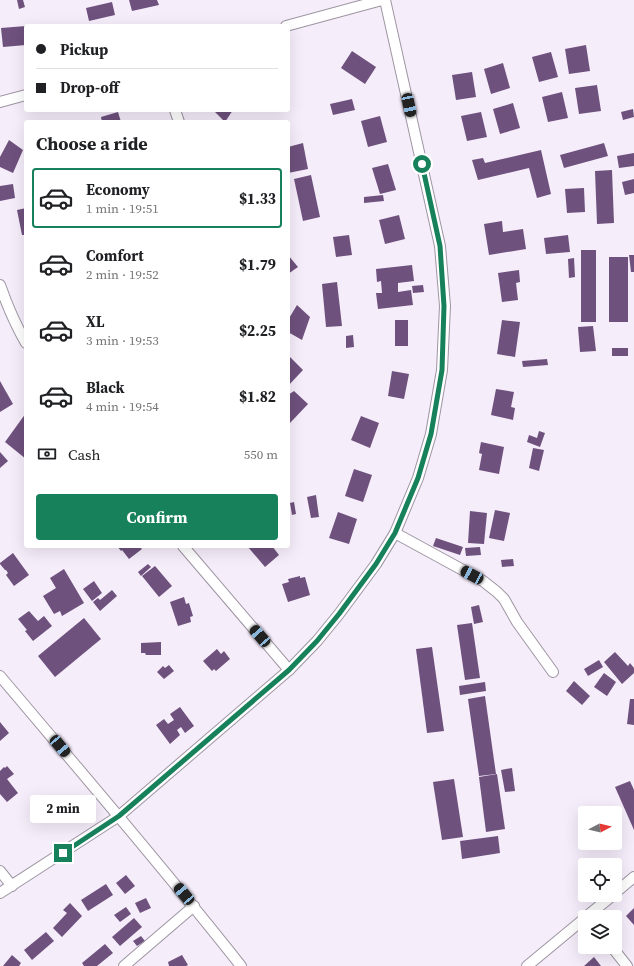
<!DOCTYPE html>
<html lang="en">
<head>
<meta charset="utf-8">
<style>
  :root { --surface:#fff; --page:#f2f2f2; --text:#202124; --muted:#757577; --line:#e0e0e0; --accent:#17815c }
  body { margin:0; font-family:"Source Serif 4",serif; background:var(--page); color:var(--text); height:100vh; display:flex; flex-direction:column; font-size:15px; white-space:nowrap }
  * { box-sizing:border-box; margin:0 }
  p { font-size:13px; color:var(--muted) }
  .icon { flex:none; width:22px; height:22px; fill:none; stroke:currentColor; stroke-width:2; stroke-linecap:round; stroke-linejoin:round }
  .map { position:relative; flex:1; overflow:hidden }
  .drawer { position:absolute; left:24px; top:120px; width:266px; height:428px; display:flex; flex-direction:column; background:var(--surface); border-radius:4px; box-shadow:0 4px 16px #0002 }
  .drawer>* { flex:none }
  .top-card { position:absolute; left:24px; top:24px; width:266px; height:88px; border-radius:4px; box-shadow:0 4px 16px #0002; display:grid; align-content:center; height:88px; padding:0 12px; background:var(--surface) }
  .needle { width:26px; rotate:83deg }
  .tools { position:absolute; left:578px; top:806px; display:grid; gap:8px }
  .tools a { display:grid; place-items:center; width:44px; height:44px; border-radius:4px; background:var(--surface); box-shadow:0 4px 16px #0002; font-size:20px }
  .end { position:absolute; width:18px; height:18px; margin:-9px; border:5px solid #17815c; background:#fff; box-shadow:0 0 0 2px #fff }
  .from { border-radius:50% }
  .bubble { position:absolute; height:28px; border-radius:4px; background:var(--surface); box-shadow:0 4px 16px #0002; font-size:13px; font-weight:700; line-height:28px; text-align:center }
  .car { position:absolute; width:12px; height:24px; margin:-12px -6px; border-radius:5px; box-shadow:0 0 3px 1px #0007; background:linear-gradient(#222 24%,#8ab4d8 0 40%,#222 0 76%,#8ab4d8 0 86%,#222 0) }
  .top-card b { display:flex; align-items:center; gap:14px; height:38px; font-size:15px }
  .top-card b+b { border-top:1px solid var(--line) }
  .top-card i { width:10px; height:10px; background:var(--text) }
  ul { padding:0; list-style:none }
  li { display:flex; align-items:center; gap:12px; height:60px; margin:0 8px 6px; padding:0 4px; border:2px solid transparent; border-radius:4px }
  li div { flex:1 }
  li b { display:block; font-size:15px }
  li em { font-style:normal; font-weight:700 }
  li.on { border-color:var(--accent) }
  li>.icon { width:36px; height:36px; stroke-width:1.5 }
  h2 { padding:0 12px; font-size:18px; line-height:48px }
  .pay { display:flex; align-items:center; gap:10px; height:44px; padding:0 12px; font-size:15px }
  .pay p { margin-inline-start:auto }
  .button { display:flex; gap:8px; margin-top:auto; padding:8px 12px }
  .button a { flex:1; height:46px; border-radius:4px; background:var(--accent); color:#fff; font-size:16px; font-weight:700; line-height:46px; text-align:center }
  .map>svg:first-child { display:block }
  .building { fill:#6e517d }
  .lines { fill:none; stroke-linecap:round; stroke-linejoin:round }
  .street-casing { stroke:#9e95a2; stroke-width:12 }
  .street { stroke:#fff; stroke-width:10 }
  .route { stroke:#17815c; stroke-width:5 }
</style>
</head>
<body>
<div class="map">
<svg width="634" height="966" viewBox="0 0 634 966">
  <rect width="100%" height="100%" fill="#f6edfb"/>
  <g class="building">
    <path d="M 17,0 L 23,0 L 25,7 L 19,9 Z"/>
    <path d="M 129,0 L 157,0 L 159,5 L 132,11 Z"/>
    <path d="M 112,2 L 115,15 L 89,21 L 86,8 Z"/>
    <path d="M 26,26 L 26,45 L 3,47 L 1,28 Z"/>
    <path d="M 586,45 L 590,71 L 569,74 L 565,49 Z"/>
    <path d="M 352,51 L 376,67 L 365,84 L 341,68 Z"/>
    <path d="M 551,52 L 558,77 L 539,82 L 532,57 Z"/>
    <path d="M 503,63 L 510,88 L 491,94 L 484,69 Z"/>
    <path d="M 472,72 L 476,97 L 456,100 L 452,75 Z"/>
    <path d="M 597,85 L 601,111 L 579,114 L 575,88 Z"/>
    <path d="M 562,92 L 568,118 L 548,122 L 542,97 Z"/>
    <path d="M 352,99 L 355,110 L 333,115 L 330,104 Z"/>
    <path d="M 513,103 L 520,128 L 500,134 L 493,109 Z"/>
    <path d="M 633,109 L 634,117 L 623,120 L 621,112 Z"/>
    <path d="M 213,110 L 233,110 L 225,122 Z"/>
    <path d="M 118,112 L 121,122 L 102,122 L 101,117 Z"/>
    <path d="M 481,112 L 487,137 L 467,141 L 461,116 Z"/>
    <path d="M 380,116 L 387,142 L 368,147 L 361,121 Z"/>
    <path d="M 9,140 L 23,150 L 13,173 L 0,167 L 0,157 Z"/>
    <path d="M 303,143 L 308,169 L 288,173 L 288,147 Z"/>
    <path d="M 604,143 L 608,156 L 564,168 L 560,155 Z"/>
    <path d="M 541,150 L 551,194 L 537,198 L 529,168 L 478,180 L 472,160 L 483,158 L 485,163 Z"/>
    <path d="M 634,153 L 634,166 L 619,168 L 617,156 Z"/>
    <path d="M 388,164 L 396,190 L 380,194 L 372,168 Z"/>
    <path d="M 612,170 L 614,223 L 597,224 L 595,171 Z"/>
    <path d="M 311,175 L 320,217 L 303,221 L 294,179 Z"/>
    <path d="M 634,179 L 634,193 L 625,195 L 622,182 Z"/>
    <path d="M 13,184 L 15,198 L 0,201 L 0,186 Z"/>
    <path d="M 584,188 L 585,212 L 567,213 L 565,189 Z"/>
    <path d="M 383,195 L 384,201 L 364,203 L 364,197 Z"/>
    <path d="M 26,208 L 26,235 L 22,235 L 17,210 Z"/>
    <path d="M 399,215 L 405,239 L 385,244 L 379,220 Z"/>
    <path d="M 502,221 L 503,232 L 523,229 L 526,249 L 489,255 L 484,224 Z"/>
    <path d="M 349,235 L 352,255 L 336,257 L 333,237 Z"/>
    <path d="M 568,235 L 570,252 L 546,254 L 544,238 Z"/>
    <rect x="581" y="250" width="15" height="72"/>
    <path d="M 288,255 L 298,267 L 288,274 Z"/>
    <path d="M 629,255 L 634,255 L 634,272 L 631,272 Z"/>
    <rect x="609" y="257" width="19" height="65"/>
    <path d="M 574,258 L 575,277 L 569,278 L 568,259 Z"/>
    <path d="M 412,265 L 414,281 L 398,283 L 398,292 L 411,290 L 413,305 L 378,309 L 376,293 L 382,293 L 381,281 L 377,282 L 376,269 Z"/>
    <path d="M 519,270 L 520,282 L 516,283 L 518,300 L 502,302 L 498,273 Z"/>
    <path d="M 337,282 L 342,326 L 326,327 L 322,284 Z"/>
    <path d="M 423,285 L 424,292 L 413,293 L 412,286 Z"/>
    <path d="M 297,305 L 310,317 L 302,340 L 288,332 L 288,320 Z"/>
    <rect x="395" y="320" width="13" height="26"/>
    <path d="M 502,320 L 520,322 L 515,357 L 497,354 Z"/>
    <path d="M 593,326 L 596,351 L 580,352 L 578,327 Z"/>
    <path d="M 353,335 L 354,347 L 346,348 L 346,336 Z"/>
    <rect x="612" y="348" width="16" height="8"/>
    <path d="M 288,355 L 303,370 L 288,386 Z"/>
    <path d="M 547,359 L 548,365 L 523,367 L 522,361 Z"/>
    <path d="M 392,371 L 409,374 L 404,399 L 388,396 Z"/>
    <path d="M 0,381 L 13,404 L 0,412 Z"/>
    <path d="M 496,389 L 514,392 L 511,407 L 515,408 L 513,420 L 491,415 Z"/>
    <path d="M 294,391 L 308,404 L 290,423 L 288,421 L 288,395 Z"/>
    <path d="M 26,413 L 26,459 L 5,442 Z"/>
    <path d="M 361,416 L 379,423 L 370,448 L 351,440 Z"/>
    <path d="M 539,431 L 545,433 L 540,447 L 527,442 L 529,435 L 537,438 Z"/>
    <path d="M 481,442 L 504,447 L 499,474 L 479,470 L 482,454 L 479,453 Z"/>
    <path d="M 533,448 L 544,450 L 539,471 L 529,468 Z"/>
    <path d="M 0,452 L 8,461 L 0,468 Z"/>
    <path d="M 354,469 L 372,475 L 363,502 L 345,496 Z"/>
    <path d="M 316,495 L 319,517 L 311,518 L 307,497 Z"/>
    <path d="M 294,502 L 296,514 L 292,515 L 290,503 Z"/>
    <path d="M 495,510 L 510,513 L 504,541 L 489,538 Z"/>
    <path d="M 470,511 L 487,513 L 484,544 L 468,543 Z"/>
    <path d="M 338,512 L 357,519 L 349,544 L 329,538 Z"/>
    <path d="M 436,538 L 463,547 L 460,555 L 433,546 Z"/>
    <path d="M 117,546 L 139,546 L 142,549 L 129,559 L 122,550 L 121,551 Z"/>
    <path d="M 249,546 L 272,546 L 279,555 L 265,567 L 248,547 Z"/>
    <path d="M 480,547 L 481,555 L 466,556 L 465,548 Z"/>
    <path d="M 13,553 L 29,575 L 14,586 L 6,575 L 8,573 L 6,570 L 5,570 L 0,564 L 0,563 Z"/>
    <path d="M 513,559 L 514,566 L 502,567 L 501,560 Z"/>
    <path d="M 148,564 L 151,567 L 141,576 L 138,572 Z"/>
    <path d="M 155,566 L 172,586 L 159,597 L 142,576 Z"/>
    <path d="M 64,569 L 84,603 L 62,616 L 60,611 L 54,614 L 43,596 L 56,588 L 50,578 Z"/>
    <path d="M 300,576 L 300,578 L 305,577 L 310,595 L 288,602 L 282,584 L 289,582 L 288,579 Z"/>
    <path d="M 94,581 L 102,593 L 92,601 L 83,589 Z"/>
    <path d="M 112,590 L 117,596 L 100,611 L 93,602 L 98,598 L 100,600 Z"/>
    <path d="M 184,597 L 186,604 L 189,603 L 193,616 L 190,617 L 191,622 L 178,626 L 170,602 Z"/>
    <path d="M 479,605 L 483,622 L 474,624 L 471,607 Z"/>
    <path d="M 29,611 L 38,621 L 44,616 L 52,626 L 33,641 L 25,631 L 27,630 L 18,619 Z"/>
    <path d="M 84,618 L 101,639 L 55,677 L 38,656 Z"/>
    <path d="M 472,623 L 480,678 L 465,680 L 457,625 Z"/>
    <path d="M 161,642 L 161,655 L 146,655 L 145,653 L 141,653 L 141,643 Z"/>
    <path d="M 432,647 L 444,731 L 427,733 L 416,649 Z"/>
    <path d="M 217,649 L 221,654 L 224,651 L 230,659 L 216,671 L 214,669 L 212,671 L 203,661 Z"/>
    <path d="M 615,652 L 628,666 L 630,663 L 634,668 L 634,673 L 622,684 L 604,662 Z"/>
    <path d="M 599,660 L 603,667 L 588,676 L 584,669 Z"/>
    <path d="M 169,665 L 174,671 L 164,679 L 157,672 L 163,666 L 165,668 Z"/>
    <path d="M 604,673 L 616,682 L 607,696 L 594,687 Z"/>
    <path d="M 574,681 L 590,696 L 582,705 L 566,691 Z"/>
    <path d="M 485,682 L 486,691 L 460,695 L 459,686 Z"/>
    <path d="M 485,696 L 496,774 L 479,776 L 468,699 Z"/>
    <path d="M 630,699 L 634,699 L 634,725 L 627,724 Z"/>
    <path d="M 180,707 L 194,726 L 185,733 L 181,727 L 177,730 L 180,735 L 170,744 L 156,725 L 164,719 L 168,724 L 174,720 L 170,714 Z"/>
    <path d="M 0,722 L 9,733 L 0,741 Z"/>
    <path d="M 7,766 L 14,774 L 7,779 L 18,793 L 7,802 L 0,794 L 0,771 L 4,767 L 5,768 Z"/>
    <path d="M 512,768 L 515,791 L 505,792 L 501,770 Z"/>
    <path d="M 497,774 L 505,829 L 486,832 L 479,777 Z"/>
    <path d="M 454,779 L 463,837 L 442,840 L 433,782 Z"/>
    <path d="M 630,781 L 634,790 L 634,830 L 615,787 Z"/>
    <path d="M 498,836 L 500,853 L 462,859 L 460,841 Z"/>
    <path d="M 126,875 L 135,886 L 125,894 L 116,883 Z"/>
    <path d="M 106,884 L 113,895 L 88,911 L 81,900 Z"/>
    <path d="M 146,898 L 151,908 L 140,913 L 135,903 Z"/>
    <path d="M 70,903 L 82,916 L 62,937 L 53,928 L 67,913 L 63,910 Z"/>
    <path d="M 126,907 L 131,914 L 120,922 L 114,915 Z"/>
    <path d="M 634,908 L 634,925 L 626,916 Z"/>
    <path d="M 134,918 L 142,927 L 120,946 L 112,937 Z"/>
    <path d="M 46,932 L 54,941 L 32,960 L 24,950 Z"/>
    <path d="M 141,936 L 145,941 L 137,946 L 133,941 Z"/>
    <path d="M 105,944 L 113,953 L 97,966 L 84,966 L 82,963 Z"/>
    <path d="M 12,955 L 21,963 L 19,966 L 3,966 Z"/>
    <path d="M 182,955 L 188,965 L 186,966 L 169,966 L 168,962 Z"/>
    <path d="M 594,957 L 601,966 L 584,966 Z"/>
  </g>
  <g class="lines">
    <g class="street-casing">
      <g id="street">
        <path d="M 286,26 L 382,0"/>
        <path d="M 0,102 L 26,95"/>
        <path d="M 175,110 L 179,122"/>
        <path d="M 0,285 C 7,305 15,324 26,343"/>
        <path d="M 395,533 L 483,581 L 497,592 L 504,599 L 517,622 L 553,672"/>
        <path d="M 183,546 L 289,670"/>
        <path d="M 0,676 C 81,772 163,867 241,966"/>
        <path d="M 0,871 L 12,886"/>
        <path d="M 0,893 L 119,816 L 289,670 L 317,641 L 339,614 L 376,564 L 395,533 L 418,478 L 431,434 L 442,370 L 445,306 L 440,246 L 385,0"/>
        <path d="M 615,893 L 634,877"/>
        <path d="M 586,917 L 613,895"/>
        <path d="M 612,947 L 627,966"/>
        <path d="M 124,966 L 194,906"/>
        <path d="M 527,966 L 585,918"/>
      </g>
    </g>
    <use href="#street" class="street"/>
  </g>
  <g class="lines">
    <path class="route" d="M 63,853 L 119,816 L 289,670 L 317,641 L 339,614 L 376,564 L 395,533 L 418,478 L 431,434 L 442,370 L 444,306 L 440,246 L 422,164"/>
  </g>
</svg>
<div class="tools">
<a><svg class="needle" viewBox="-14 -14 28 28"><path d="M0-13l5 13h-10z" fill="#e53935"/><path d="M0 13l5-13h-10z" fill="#757577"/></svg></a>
<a><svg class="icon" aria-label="locate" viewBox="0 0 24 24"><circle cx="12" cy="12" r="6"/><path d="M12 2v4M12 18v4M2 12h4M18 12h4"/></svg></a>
<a><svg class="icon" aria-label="layers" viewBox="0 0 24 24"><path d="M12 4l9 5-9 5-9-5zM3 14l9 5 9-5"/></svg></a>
</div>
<i class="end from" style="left:422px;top:164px"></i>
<i class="end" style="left:63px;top:853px"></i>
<div class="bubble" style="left:30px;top:795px;width:66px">2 min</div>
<i class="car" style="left:409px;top:105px;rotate:168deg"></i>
<i class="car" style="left:472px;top:575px;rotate:298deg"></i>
<i class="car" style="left:260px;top:636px;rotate:319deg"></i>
<i class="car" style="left:60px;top:746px;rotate:140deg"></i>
<i class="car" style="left:184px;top:894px;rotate:320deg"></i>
<div class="top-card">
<b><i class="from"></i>Pickup</b>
<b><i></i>Drop-off</b>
</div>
<section class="drawer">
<h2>Choose a ride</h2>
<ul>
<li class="on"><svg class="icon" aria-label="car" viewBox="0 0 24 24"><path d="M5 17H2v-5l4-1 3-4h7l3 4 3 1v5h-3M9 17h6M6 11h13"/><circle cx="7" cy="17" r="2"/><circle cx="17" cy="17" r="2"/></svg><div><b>Economy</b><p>1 min · 19:51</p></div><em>$1.33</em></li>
<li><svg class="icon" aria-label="car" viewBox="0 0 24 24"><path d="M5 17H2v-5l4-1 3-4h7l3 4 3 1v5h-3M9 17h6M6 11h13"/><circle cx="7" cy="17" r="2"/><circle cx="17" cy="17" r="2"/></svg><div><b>Comfort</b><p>2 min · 19:52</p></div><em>$1.79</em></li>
<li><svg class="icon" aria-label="car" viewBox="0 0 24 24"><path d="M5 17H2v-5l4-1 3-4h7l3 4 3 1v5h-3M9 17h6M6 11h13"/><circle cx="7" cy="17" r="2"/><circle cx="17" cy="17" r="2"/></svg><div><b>XL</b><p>3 min · 19:53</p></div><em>$2.25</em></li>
<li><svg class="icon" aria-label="car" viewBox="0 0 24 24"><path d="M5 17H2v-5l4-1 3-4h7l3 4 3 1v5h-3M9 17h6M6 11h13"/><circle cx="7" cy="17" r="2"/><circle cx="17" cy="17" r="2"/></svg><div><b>Black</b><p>4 min · 19:54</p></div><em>$1.82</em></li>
</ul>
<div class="pay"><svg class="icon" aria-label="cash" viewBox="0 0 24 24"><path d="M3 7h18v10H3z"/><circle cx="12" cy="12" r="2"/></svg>Cash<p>550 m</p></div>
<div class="button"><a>Confirm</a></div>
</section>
</div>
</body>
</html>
